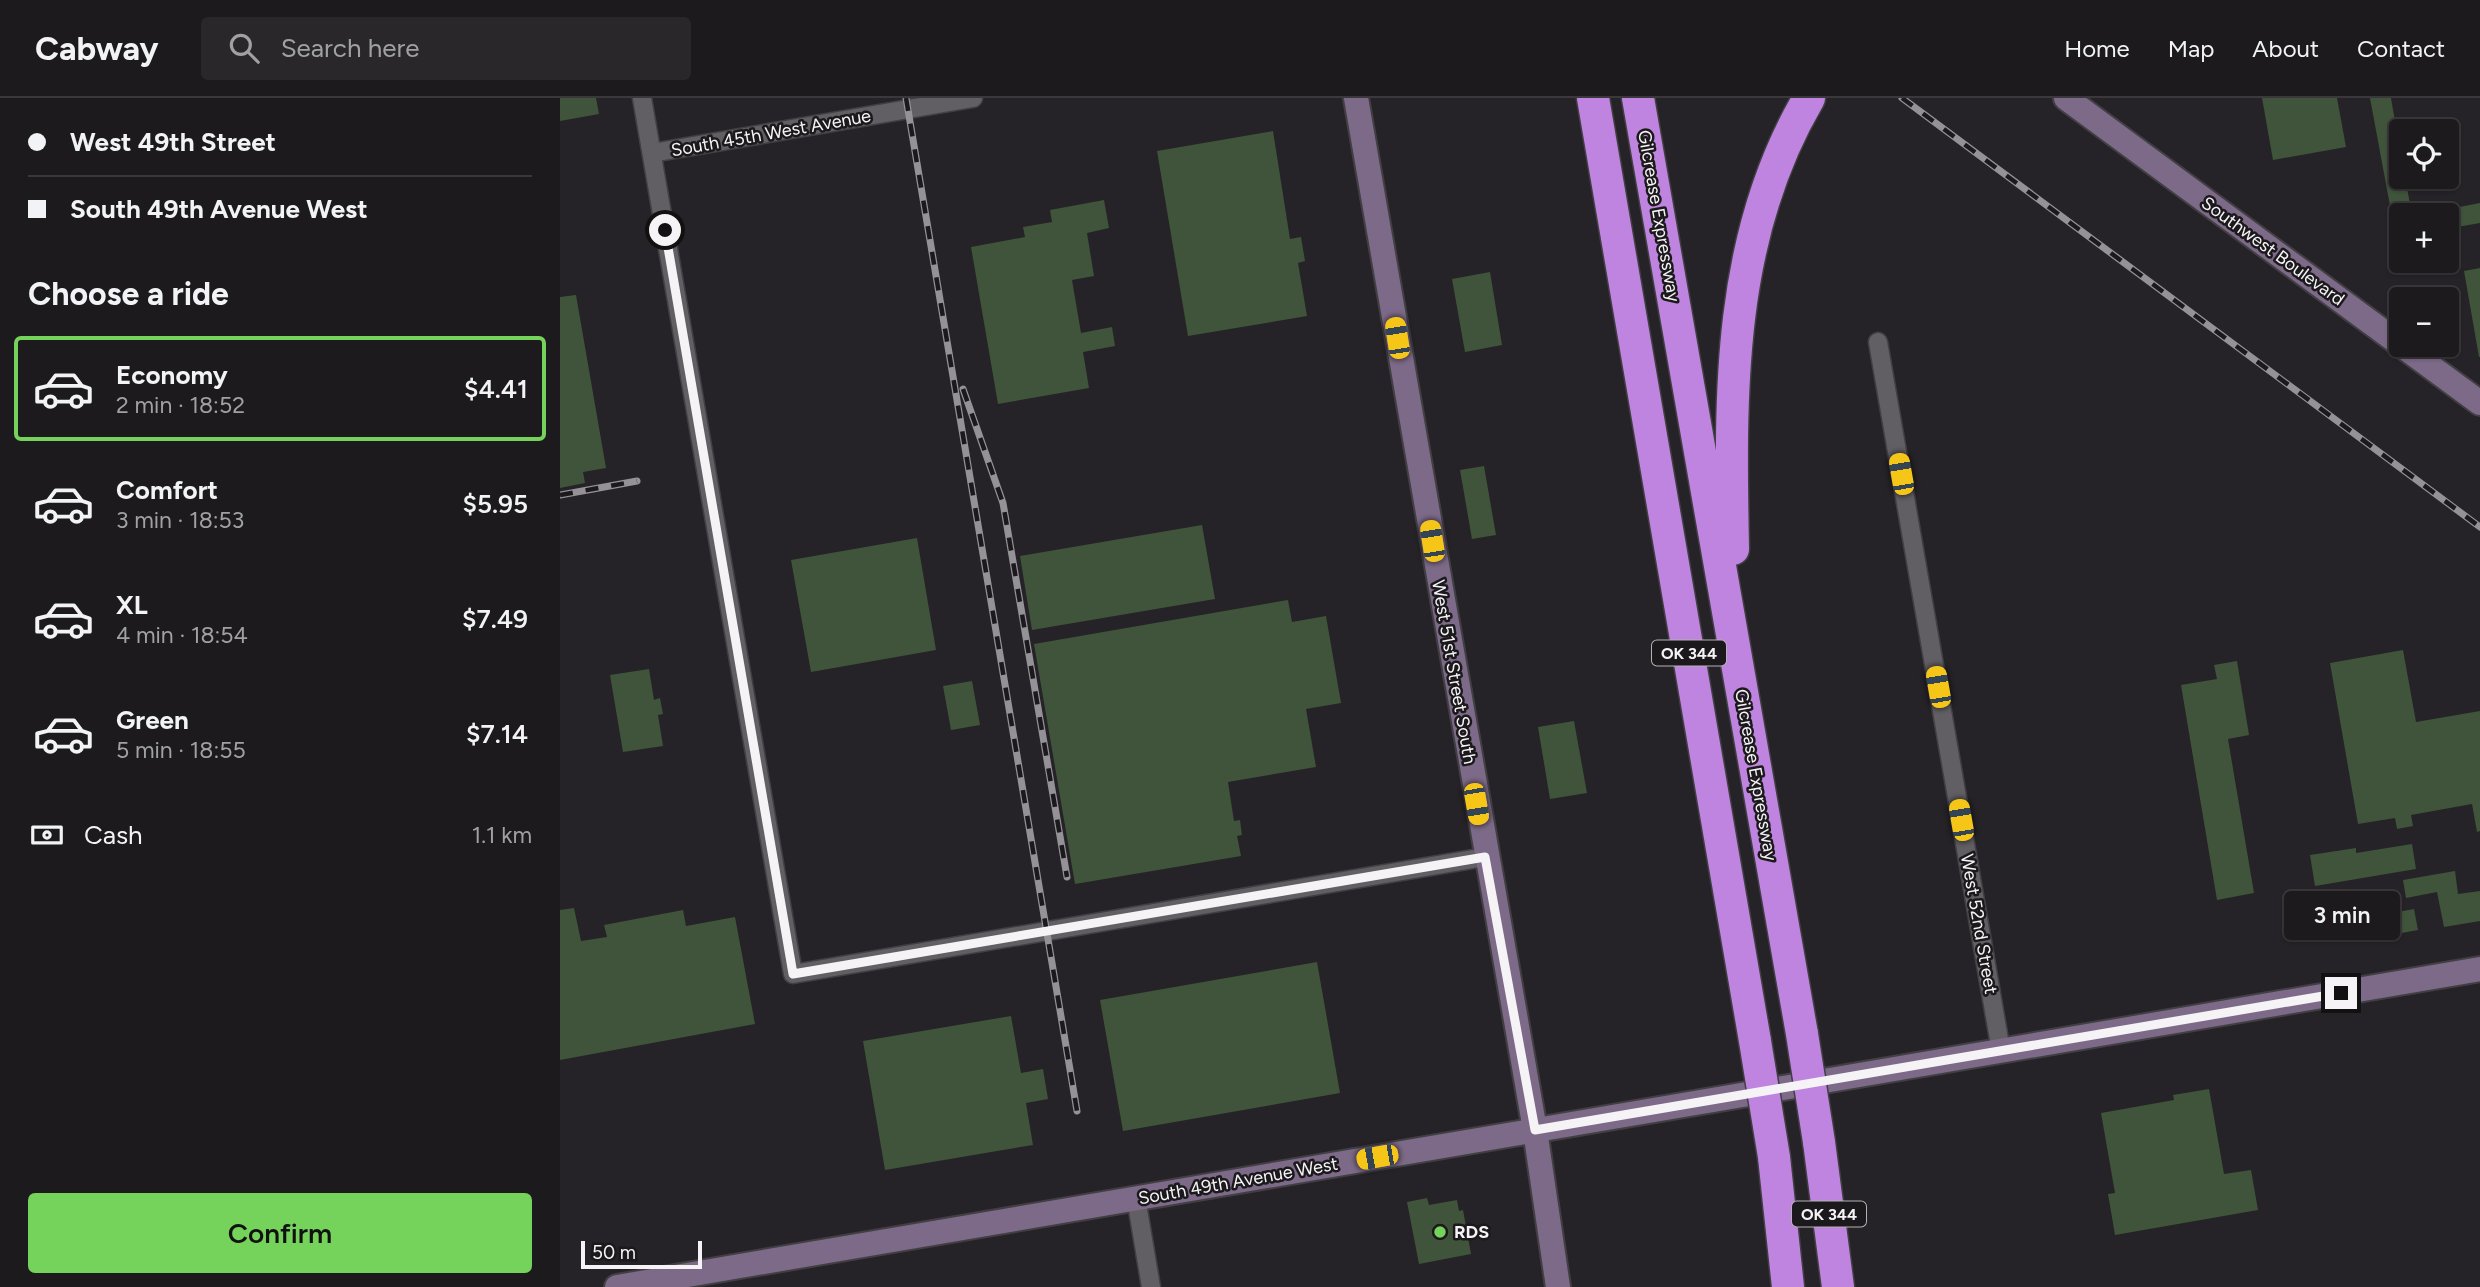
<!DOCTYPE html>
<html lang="en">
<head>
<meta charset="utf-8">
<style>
  :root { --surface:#1c1a1d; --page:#29272a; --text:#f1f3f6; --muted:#a0a1a4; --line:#3a383b; --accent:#75d25b }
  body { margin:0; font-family:Figtree,sans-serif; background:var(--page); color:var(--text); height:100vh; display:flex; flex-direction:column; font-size:26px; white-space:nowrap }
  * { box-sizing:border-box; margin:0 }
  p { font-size:23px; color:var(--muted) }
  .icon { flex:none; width:38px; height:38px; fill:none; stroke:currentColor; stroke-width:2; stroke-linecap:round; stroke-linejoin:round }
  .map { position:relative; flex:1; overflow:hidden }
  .side { display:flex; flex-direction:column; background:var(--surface); width:560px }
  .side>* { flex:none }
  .guide { display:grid; align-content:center; height:154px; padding:0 28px; background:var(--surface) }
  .buttons { position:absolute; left:1829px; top:21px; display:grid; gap:14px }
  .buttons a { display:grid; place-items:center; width:70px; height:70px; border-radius:7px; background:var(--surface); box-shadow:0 2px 5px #0004,0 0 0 2px var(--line); font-size:35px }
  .scale { position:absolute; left:21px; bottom:18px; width:121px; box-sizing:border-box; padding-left:7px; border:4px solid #f5f3f6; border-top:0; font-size:19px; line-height:24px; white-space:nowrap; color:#f5f3f6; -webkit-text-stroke:5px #1c191d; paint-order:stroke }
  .end { position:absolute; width:32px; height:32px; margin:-16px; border:9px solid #f5f3f6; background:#111; box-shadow:0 0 0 4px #111 }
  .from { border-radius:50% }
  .bubble { position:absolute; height:49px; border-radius:7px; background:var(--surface); box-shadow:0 2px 5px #0004,0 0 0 2px var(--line); font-size:23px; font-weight:600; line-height:49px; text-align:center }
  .car { position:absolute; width:21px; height:42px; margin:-21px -10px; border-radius:9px; box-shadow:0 0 5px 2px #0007; background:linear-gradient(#f5c518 24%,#345 0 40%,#f5c518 0 76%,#345 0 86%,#f5c518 0) }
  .guide b { display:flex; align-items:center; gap:24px; height:66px; font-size:26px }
  .guide b+b { border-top:2px solid var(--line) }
  .guide i { width:18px; height:18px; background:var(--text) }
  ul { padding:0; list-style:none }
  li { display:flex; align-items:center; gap:21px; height:105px; margin:0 14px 10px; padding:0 14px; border:4px solid transparent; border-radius:7px }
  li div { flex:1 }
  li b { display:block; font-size:26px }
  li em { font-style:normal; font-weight:600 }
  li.selected { border-color:var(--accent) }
  li>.icon { width:63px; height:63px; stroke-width:1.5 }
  h2 { padding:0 28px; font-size:32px; line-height:84px }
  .pay { display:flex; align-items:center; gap:18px; height:77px; padding:0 28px; font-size:26px }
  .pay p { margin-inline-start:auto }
  .button { display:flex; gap:14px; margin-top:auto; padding:14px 28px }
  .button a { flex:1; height:80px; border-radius:7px; background:var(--accent); color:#111; font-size:28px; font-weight:600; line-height:80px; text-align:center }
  header { display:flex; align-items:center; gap:42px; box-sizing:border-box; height:98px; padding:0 35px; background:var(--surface); border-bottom:2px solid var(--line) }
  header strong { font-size:33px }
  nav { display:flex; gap:38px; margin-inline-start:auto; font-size:24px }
  .search { width:490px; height:63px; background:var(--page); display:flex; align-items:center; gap:18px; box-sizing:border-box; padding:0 24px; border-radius:7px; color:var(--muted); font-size:26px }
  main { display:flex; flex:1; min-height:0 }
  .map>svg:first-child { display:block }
  .building { fill:#3f543a }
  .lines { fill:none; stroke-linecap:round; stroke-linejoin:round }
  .street-casing { stroke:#413f43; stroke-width:21 }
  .secondary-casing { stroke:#413f43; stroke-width:28 }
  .highway-casing { stroke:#413f43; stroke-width:35 }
  .street { stroke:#615f63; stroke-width:18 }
  .secondary { stroke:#7d6a88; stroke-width:24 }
  .highway { stroke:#bf84df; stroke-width:32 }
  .rail-casing { stroke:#949296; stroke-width:7 }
  .rail { stroke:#1c191d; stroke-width:4.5; stroke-dasharray:13; stroke-linecap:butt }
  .highway-bridge-casing { stroke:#413f43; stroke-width:35; stroke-linecap:butt }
  .highway-bridge { stroke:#bf84df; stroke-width:32 }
  .route { stroke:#f5f3f6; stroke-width:9 }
  .poi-dot { fill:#75d25b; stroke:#1c191d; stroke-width:2.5 }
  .labels { text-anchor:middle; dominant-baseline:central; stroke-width:5; stroke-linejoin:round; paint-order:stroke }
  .shield { fill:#1c191d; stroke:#b4b2b5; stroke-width:2 }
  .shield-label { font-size:16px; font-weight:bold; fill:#f5f3f6 }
  .street-label { font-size:18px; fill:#f5f3f6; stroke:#1c191d }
  .poi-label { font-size:18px; font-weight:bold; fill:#f5f3f6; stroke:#1c191d; text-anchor:start }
</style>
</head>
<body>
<header>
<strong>Cabway</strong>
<div class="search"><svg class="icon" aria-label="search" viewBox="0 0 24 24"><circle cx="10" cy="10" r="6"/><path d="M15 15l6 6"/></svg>Search here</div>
<nav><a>Home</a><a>Map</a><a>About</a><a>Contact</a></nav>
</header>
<main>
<section class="side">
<div class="guide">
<b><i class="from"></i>West 49th Street</b>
<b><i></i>South 49th Avenue West</b>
</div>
<h2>Choose a ride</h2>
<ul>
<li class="selected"><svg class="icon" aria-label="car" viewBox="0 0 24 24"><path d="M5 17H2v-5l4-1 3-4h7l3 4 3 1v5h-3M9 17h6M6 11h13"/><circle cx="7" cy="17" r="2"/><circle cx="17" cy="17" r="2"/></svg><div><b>Economy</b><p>2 min · 18:52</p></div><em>$4.41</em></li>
<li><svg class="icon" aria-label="car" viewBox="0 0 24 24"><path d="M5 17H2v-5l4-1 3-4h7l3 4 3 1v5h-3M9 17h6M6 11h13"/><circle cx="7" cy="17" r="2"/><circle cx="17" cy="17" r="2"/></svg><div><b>Comfort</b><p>3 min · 18:53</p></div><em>$5.95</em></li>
<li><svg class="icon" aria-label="car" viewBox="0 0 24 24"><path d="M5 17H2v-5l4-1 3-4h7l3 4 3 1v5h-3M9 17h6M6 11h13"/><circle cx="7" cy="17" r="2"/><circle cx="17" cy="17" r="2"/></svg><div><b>XL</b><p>4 min · 18:54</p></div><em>$7.49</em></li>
<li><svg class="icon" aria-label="car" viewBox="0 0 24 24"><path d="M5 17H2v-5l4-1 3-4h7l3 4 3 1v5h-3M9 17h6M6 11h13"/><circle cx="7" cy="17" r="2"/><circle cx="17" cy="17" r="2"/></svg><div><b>Green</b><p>5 min · 18:55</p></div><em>$7.14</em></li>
</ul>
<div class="pay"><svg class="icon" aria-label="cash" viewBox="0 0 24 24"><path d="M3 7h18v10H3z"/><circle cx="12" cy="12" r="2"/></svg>Cash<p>1.1 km</p></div>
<div class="button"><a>Confirm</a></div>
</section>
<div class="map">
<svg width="1920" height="1189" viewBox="0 0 1920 1189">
  <rect width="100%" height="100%" fill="#252327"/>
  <g class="building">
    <path d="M 0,0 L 36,0 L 39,16 L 0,23 Z"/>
    <path d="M 1702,0 L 1777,0 L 1786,49 L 1713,62 Z"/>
    <path d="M 1810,0 L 1831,0 L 1841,58 L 1841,79 L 1845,79 L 1852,117 L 1841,117 L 1841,139 L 1836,140 Z"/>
    <path d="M 713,33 L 730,141 L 741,139 L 745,163 L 738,165 L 747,218 L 628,238 L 597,53 Z"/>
    <path d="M 544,102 L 549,130 L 527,135 L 534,178 L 512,182 L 521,235 L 552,229 L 555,248 L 523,254 L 529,290 L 438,306 L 411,149 L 465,139 L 463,129 L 492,124 L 490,112 Z"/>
    <path d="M 1920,105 L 1920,125 L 1886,131 L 1886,117 L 1858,117 Z"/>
    <path d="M 1920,170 L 1920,259 L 1919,259 L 1904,173 Z"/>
    <path d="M 930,174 L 942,247 L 905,254 L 892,181 Z"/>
    <path d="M 16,197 L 46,370 L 23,374 L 25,385 L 0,390 L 0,199 Z"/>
    <path d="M 924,368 L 936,437 L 912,441 L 900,372 Z"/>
    <path d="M 642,427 L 655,501 L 472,532 L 460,458 Z"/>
    <path d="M 357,440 L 376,552 L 251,574 L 231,462 Z"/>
    <path d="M 728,502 L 732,524 L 766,518 L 781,605 L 746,611 L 756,669 L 668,684 L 674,723 L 680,722 L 682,737 L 677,738 L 681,758 L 515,786 L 474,546 Z"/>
    <path d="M 1843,552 L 1856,624 L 1920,613 L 1920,733 L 1917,734 L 1912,706 L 1851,717 L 1853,728 L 1837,731 L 1835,720 L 1798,726 L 1770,565 Z"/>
    <path d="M 1677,563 L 1689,637 L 1668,641 L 1694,795 L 1657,802 L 1621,587 L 1657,581 L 1654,567 Z"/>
    <path d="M 89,571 L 94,602 L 100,600 L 103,616 L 98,617 L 103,648 L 63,654 L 50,577 Z"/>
    <path d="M 412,583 L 420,627 L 391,632 L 383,588 Z"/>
    <path d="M 1014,623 L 1027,695 L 990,701 L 978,629 Z"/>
    <path d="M 1852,746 L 1856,771 L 1755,788 L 1750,757 L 1796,750 L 1796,755 Z"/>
    <path d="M 1895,773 L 1898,796 L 1920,793 L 1920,823 L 1884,829 L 1877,794 L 1846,800 L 1843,782 Z"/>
    <path d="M 14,810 L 21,843 L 47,839 L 44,827 L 123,812 L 126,828 L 175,819 L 195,926 L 0,962 L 0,812 Z"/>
    <path d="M 1854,811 L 1858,832 L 1831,837 L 1827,816 Z"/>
    <path d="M 757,864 L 780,995 L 563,1033 L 540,902 Z"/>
    <path d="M 451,918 L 461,975 L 483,971 L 488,1001 L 466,1005 L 473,1047 L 325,1072 L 303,943 Z"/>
    <path d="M 1649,991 L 1664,1076 L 1691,1072 L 1698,1112 L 1555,1137 L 1548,1096 L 1555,1095 L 1541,1015 L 1614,1002 L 1613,997 Z"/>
    <path d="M 867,1100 L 869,1107 L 897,1102 L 899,1113 L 903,1112 L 911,1156 L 859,1166 L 847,1104 Z"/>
  </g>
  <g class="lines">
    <g class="street-casing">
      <g id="street">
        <path d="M 82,0 L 233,876 L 925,759"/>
        <path d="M 92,55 L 413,0"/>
        <path d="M 1318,244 L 1441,953"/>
        <path d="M 576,1100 L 591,1189"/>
      </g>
    </g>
    <g class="secondary-casing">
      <g id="secondary">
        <path d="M 796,0 L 975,1032 L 998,1189"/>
        <path d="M 1506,0 L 1920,305"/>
        <path d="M 57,1189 L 1920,871"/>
      </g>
    </g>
    <g class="highway-casing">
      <g id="highway">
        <path d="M 1033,0 L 1195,943"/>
        <path d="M 1078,0 L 1242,936"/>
        <path d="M 1173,451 C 1170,296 1167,139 1249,0"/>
        <path d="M 1259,1044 L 1278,1189"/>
        <path d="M 1214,1059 L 1228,1189"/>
      </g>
    </g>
    <use href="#street" class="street"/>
    <use href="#secondary" class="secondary"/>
    <use href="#highway" class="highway"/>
    <g class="rail-casing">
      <g id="rail">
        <path d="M 346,0 L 517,1013"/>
        <path d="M 1342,0 L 1920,429"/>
        <path d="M 403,291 L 443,405 L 507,779"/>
        <path d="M 0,397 L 77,383"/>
      </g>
    </g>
    <use href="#rail" class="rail"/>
    <g class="highway-bridge-casing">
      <g id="highway-bridge">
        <path d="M 1242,936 L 1259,1044"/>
        <path d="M 1195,943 L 1214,1059"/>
      </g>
    </g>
    <use href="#highway-bridge" class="highway-bridge"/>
  </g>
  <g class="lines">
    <path class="route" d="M 105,132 L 233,876 L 925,759 L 975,1032 L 1781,895"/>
  </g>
  <circle class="poi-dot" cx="880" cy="1134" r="7"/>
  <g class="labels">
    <g class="shield">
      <rect x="1092" y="542.5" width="74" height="25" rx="5"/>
      <rect x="1232" y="1103.5" width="74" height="25" rx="5"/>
    </g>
    <g class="shield-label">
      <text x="1129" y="555">OK 344</text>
      <text x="1269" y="1116">OK 344</text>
    </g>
    <g class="street-label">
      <text transform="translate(211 35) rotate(-10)">South 45th West Avenue</text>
      <text transform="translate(1099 118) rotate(80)">Gilcrease Expressway</text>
      <text transform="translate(1713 153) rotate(36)">Southwest Boulevard</text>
      <text transform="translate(894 574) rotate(80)">West 51st Street South</text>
      <text transform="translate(1196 677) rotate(80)">Gilcrease Expressway</text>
      <text transform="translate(1419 826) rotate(80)">West 52nd Street</text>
      <text transform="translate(678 1083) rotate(-10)">South 49th Avenue West</text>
    </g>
    <g class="poi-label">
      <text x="894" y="1134">RDS</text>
    </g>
  </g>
</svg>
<div class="buttons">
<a><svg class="icon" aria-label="locate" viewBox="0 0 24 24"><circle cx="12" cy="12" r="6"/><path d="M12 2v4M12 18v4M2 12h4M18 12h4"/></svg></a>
<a>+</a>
<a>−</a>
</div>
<div class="scale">50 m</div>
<i class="end from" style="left:105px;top:132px"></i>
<i class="end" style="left:1781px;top:895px"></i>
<div class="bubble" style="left:1724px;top:793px;width:116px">3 min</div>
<i class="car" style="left:837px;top:240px;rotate:351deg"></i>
<i class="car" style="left:1341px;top:376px;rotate:350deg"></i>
<i class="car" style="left:872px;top:443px;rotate:351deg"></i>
<i class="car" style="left:1378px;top:589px;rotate:350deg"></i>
<i class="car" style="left:916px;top:706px;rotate:170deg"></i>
<i class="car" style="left:1401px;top:722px;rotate:350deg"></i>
<i class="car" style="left:817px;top:1059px;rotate:260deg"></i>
</div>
</main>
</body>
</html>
